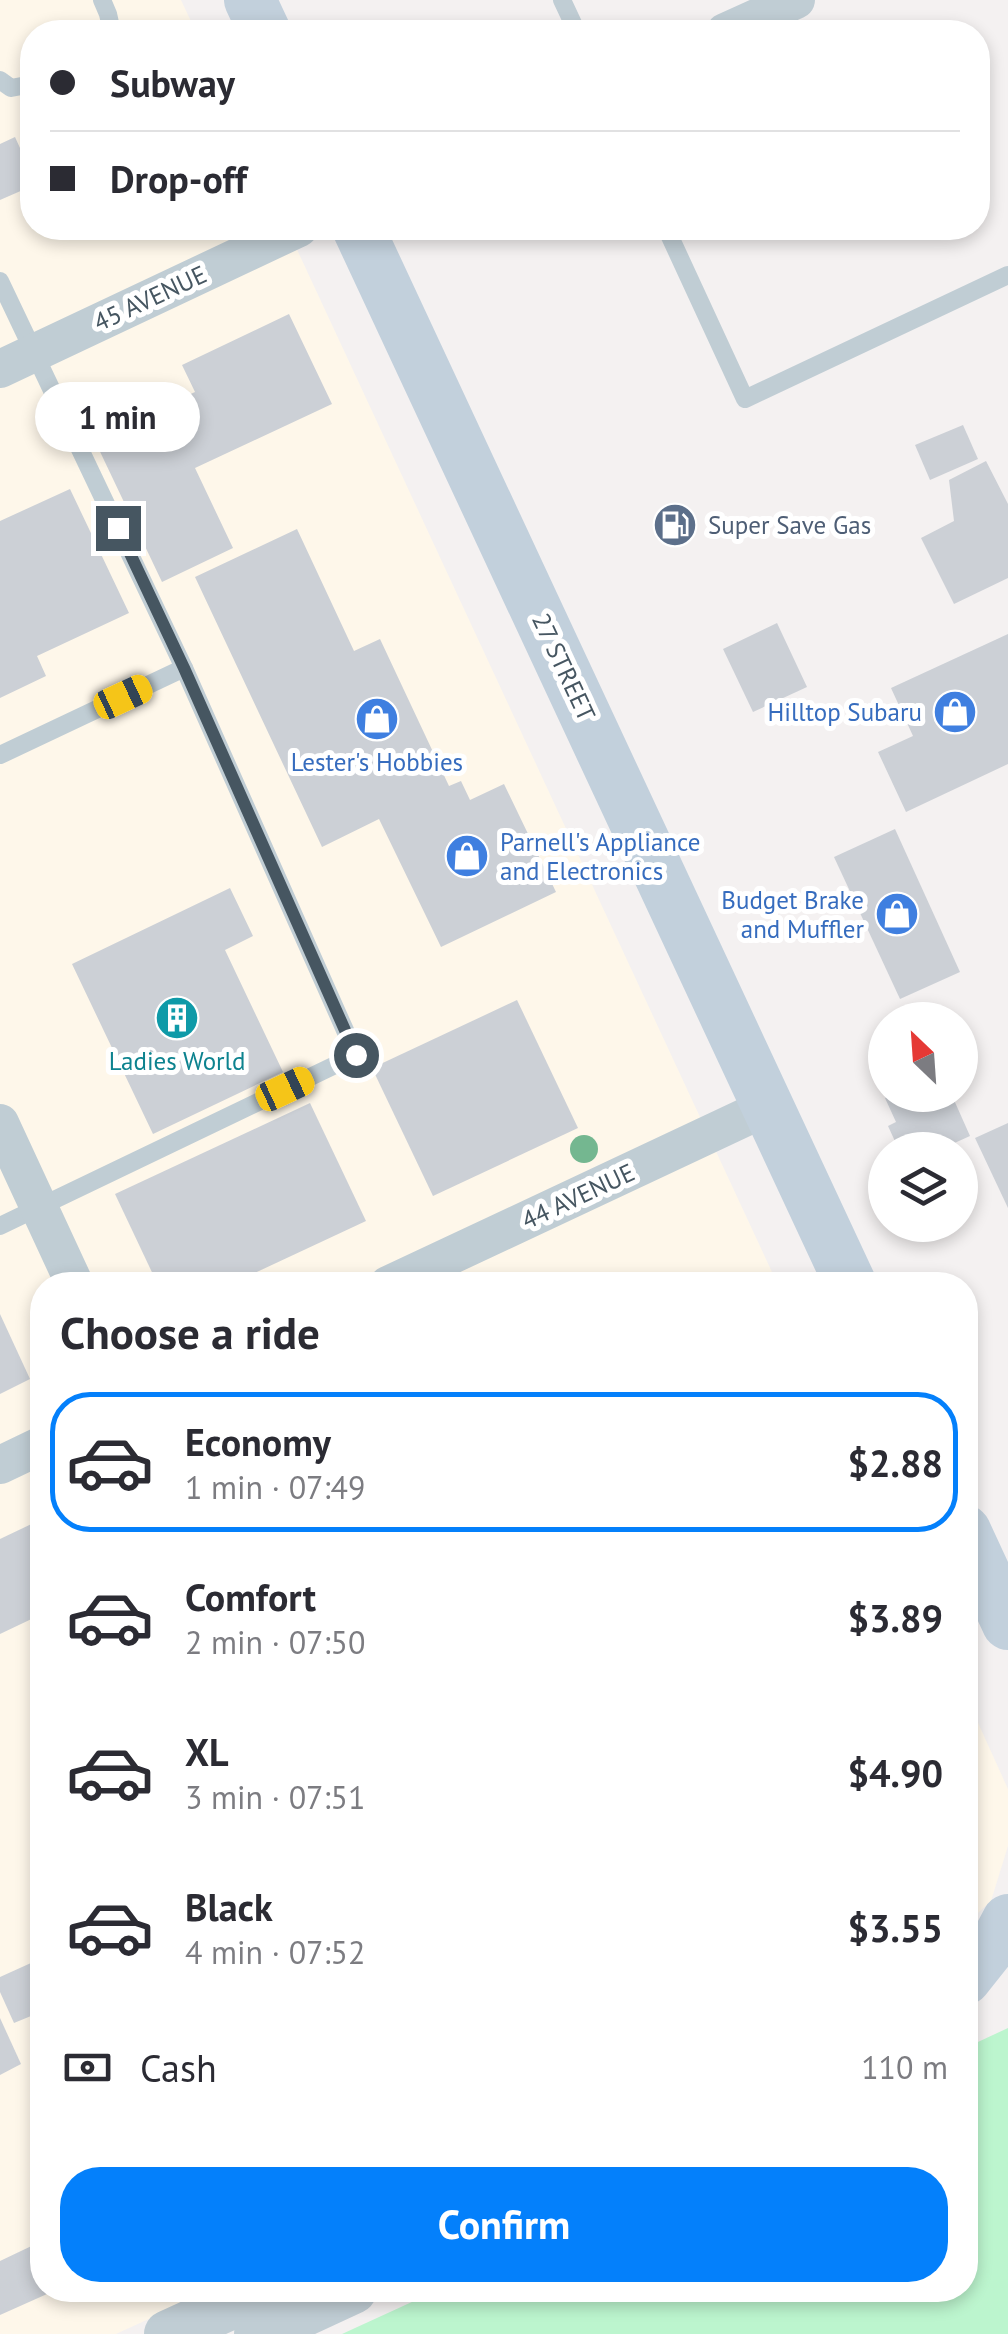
<!DOCTYPE html>
<html lang="en">
<head>
<meta charset="utf-8">
<style>
  :root { --surface:#fff; --page:#f2f2f3; --text:#2b2b33; --muted:#7c7c81; --line:#e1e1e2; --accent:#0480fb }
  body { margin:0; font-family:"PT Sans",sans-serif; background:var(--page); color:var(--text); height:100vh; display:flex; flex-direction:column; font-size:38px; white-space:nowrap }
  * { box-sizing:border-box; margin:0 }
  p { font-size:32px; color:var(--muted) }
  .icon { flex:none; width:55px; height:55px; fill:none; stroke:currentColor; stroke-width:2; stroke-linecap:round; stroke-linejoin:round }
  .map { position:relative; flex:1; overflow:hidden }
  .details { position:absolute; left:30px; top:1272px; width:948px; height:1030px; display:flex; flex-direction:column; background:var(--surface); border-radius:40px; box-shadow:0 5px 15px #0003 }
  .details>* { flex:none }
  .top-card { position:absolute; left:20px; top:20px; width:970px; height:220px; border-radius:40px; box-shadow:0 5px 15px #0003; display:grid; align-content:center; height:220px; padding:0 30px; background:var(--surface) }
  .needle { width:65px; rotate:335deg }
  .buttons { position:absolute; left:868px; top:1002px; display:grid; gap:20px }
  .buttons a { display:grid; place-items:center; width:110px; height:110px; border-radius:50%; background:var(--surface); box-shadow:0 5px 15px #0003; font-size:50px }
  .end { position:absolute; width:45px; height:45px; margin:-22px; border:12px solid #465661; background:#fff; box-shadow:0 0 0 5px #fff }
  .from { border-radius:50% }
  .bubble { position:absolute; height:70px; border-radius:35px; background:var(--surface); box-shadow:0 5px 15px #0003; font-size:32px; font-weight:600; line-height:70px; text-align:center }
  .car { position:absolute; width:30px; height:60px; margin:-30px -15px; border-radius:12px; box-shadow:0 0 8px 2px #0007; background:linear-gradient(#f5c518 24%,#345 0 40%,#f5c518 0 76%,#345 0 86%,#f5c518 0) }
  .top-card b { display:flex; align-items:center; gap:35px; height:95px; font-size:38px }
  .top-card b+b { border-top:2px solid var(--line) }
  .top-card i { width:25px; height:25px; background:var(--text) }
  ul { padding:0; list-style:none }
  li { display:flex; align-items:center; gap:30px; height:140px; margin:0 20px 15px; padding:0 10px; border:5px solid transparent; border-radius:40px }
  li div { flex:1 }
  li b { display:block; font-size:38px }
  li em { font-style:normal; font-weight:600 }
  li.active { border-color:var(--accent) }
  li>.icon { width:90px; height:90px; stroke-width:1.5 }
  h2 { padding:0 30px; font-size:45px; line-height:120px }
  .pay { display:flex; align-items:center; gap:25px; height:110px; padding:0 30px; font-size:38px }
  .pay p { margin-inline-start:auto }
  .action { display:flex; gap:20px; margin-top:auto; padding:20px 30px }
  .action a { flex:1; height:115px; border-radius:40px; background:var(--accent); color:#fff; font-size:40px; font-weight:600; line-height:115px; text-align:center }
  .map>svg:first-child { display:block }
  .commercial { fill:#fef7ea }
  .green { fill:#bcf5ce }
  .building { fill:#ccd0d6 }
  .lines { fill:none; stroke-linecap:round; stroke-linejoin:round }
  .service { stroke:#c0cdd4; stroke-width:18 }
  .minor { stroke:#c0cdd4; stroke-width:38 }
  .tertiary { stroke:#c0cdd4; stroke-width:48 }
  .secondary { stroke:#c2d0dc; stroke-width:52 }
  .tree { fill:#74b790 }
  .route { stroke:#465661; stroke-width:12 }
  .labels { text-anchor:middle; dominant-baseline:central; stroke-width:10; stroke-linejoin:round; paint-order:stroke }
  .street-label { font-size:25px; fill:#465661; stroke:#fff }
  .service-label { font-size:25px; fill:#4e5e75; stroke:#fff; text-anchor:start }
  .shop-label { font-size:25px; fill:#366cbe; stroke:#fff; text-anchor:end }
  .culture-label { font-size:25px; fill:#0d838f; stroke:#fff }
</style>
</head>
<body>
<div class="map">
<svg width="1008" height="2334" viewBox="0 0 1008 2334">
  <rect width="100%" height="100%" fill="#f4f1f1"/>
  <g class="commercial">
    <path d="M 0,0 L 181,0 L 196,32 L 32,32 L 32,228 L 287,228 L 778,1285 L 42,1285 L 42,2290 L 212,2290 L 116,2334 L 0,2334 Z"/>
    <path d="M 965,1694 L 1008,1789 L 1008,1846 L 991,1901 L 965,1925 Z"/>
  </g>
  <path class="green" d="M 1008,2028 L 1008,2334 L 342,2334 L 438,2290 L 965,2290 L 965,2048 Z"/>
  <g class="building">
    <path d="M 15,137 L 25,159 L 32,155 L 32,186 L 0,200 L 0,144 Z"/>
    <path d="M 62,228 L 89,228 L 66,238 Z"/>
    <path d="M 289,314 L 332,404 L 195,468 L 233,548 L 162,582 L 94,439 L 195,392 L 182,365 Z"/>
    <path d="M 963,425 L 978,459 L 930,480 L 915,445 Z"/>
    <path d="M 986,461 L 1008,504 L 1008,578 L 954,604 L 921,538 L 954,521 L 949,480 Z"/>
    <path d="M 70,489 L 129,613 L 37,656 L 46,676 L 0,698 L 0,521 Z"/>
    <path d="M 297,529 L 354,651 L 380,639 L 449,786 L 461,781 L 470,800 L 504,784 L 556,892 L 441,947 L 379,819 L 322,847 L 195,577 Z"/>
    <path d="M 777,623 L 807,687 L 753,712 L 723,649 Z"/>
    <path d="M 1008,634 L 1008,764 L 906,812 L 878,752 L 913,736 L 891,688 Z"/>
    <path d="M 895,829 L 960,972 L 900,999 L 834,857 Z"/>
    <path d="M 230,888 L 253,936 L 225,950 L 283,1072 L 153,1134 L 72,964 Z"/>
    <path d="M 517,1000 L 578,1128 L 433,1196 L 372,1068 Z"/>
    <path d="M 890,1095 L 945,1095 L 948,1102 L 954,1100 L 970,1136 L 939,1150 L 899,1150 L 888,1126 L 896,1122 L 885,1098 Z"/>
    <path d="M 310,1103 L 366,1221 L 229,1285 L 158,1285 L 115,1194 Z"/>
    <path d="M 1008,1123 L 1008,1208 L 975,1138 Z"/>
    <path d="M 0,1314 L 30,1379 L 0,1394 Z"/>
    <path d="M 42,1519 L 42,1614 L 0,1634 L 0,1539 Z"/>
    <path d="M 42,1958 L 42,2040 L 31,2016 L 14,2023 L 0,1992 L 0,1977 Z"/>
    <path d="M 0,2018 L 21,2064 L 0,2075 Z"/>
    <path d="M 42,2241 L 42,2290 L 56,2290 L 0,2315 L 0,2261 Z"/>
  </g>
  <g class="lines">
    <g class="service">
      <path d="M 102,0 L 108,14 L 112,32"/>
      <path d="M 562,0 L 577,32"/>
      <path d="M 0,80 L 11,88 L 32,84"/>
      <path d="M 666,228 L 745,399 L 1008,275"/>
      <path d="M 0,281 L 184,668 L 356,1055 L 0,1226"/>
      <path d="M 0,755 L 184,668"/>
    </g>
    <g class="minor">
      <path d="M 725,32 L 796,0"/>
      <path d="M 0,369 L 299,228"/>
      <path d="M 0,1123 L 75,1285"/>
      <path d="M 388,1285 L 767,1107"/>
      <path d="M 0,1465 L 42,1445"/>
    </g>
    <g class="tertiary">
      <path d="M 168,2334 L 265,2290"/>
      <path d="M 258,2334 L 353,2290"/>
    </g>
    <g class="secondary">
      <path d="M 250,0 L 265,32"/>
      <path d="M 358,228 L 851,1285"/>
      <path d="M 965,1531 L 1008,1624"/>
      <path d="M 965,1979 L 1000,1935 L 1008,1920"/>
    </g>
  </g>
  <circle class="tree" cx="584" cy="1149" r="14"/>
  <g class="lines">
    <path class="route" d="M 118,528 L 184,668 L 356,1055"/>
  </g>
  <defs>
    <g id="fuel-disc" transform="scale(2.25)"><circle r="9.5" fill="#5c6f8a" stroke="#fff"/><path d="M-5.5-6h7V0h2V4h1.3V-2.5L3-4.5l.8-.8L6-3V5H2.5V1h-1V6h-7ZM-4.2-4.7v3.2H.2V-4.7Z" fill="#fff"/></g>
    <g id="shop-disc" transform="scale(2.25)"><circle r="9.5" fill="#3f7fe0" stroke="#fff"/><path d="M-5-2.5h2.3a2.7 3.5 0 0 1 5.4 0H5L5.5 6h-11ZM-1.5-2.5h3a1.5 2.3 0 0 0-3 0Z" fill="#fff"/></g>
    <g id="building-disc" transform="scale(2.25)"><circle r="9.5" fill="#0f9aa8" stroke="#fff"/><path d="M-4-6H4V6H1V3H-1V6H-4ZM-2.5-4.3h1.7v1.8h-1.7ZM.8-4.3h1.7v1.8H.8ZM-2.5-1h1.7V.8h-1.7ZM.8-1h1.7V.8H.8Z" fill="#fff"/></g>
  </defs>
  <g fill-rule="evenodd">
    <use href="#fuel-disc" x="675" y="525"/>
    <use href="#shop-disc" x="955" y="712"/>
    <use href="#shop-disc" x="377" y="719"/>
    <use href="#shop-disc" x="467" y="856"/>
    <use href="#shop-disc" x="897" y="914"/>
    <use href="#building-disc" x="177" y="1018"/>
  </g>
  <g class="labels">
    <g class="street-label">
      <text transform="translate(150 298) rotate(-25)">45 AVENUE</text>
      <text transform="translate(564 667) rotate(65)">27 STREET</text>
      <text transform="translate(578 1196) rotate(-25)">44 AVENUE</text>
    </g>
    <g class="service-label">
      <text x="708" y="525">Super Save Gas</text>
    </g>
    <g class="shop-label">
      <text x="922" y="712">Hilltop Subaru</text>
      <text x="377" y="762" text-anchor="middle">Lester's Hobbies</text>
      <text x="500" y="842" text-anchor="start">Parnell's Appliance<tspan x="500" dy="29">and Electronics</tspan></text>
      <text x="864" y="900">Budget Brake<tspan x="864" dy="29">and Muffler</tspan></text>
    </g>
    <g class="culture-label">
      <text x="177" y="1061">Ladies World</text>
    </g>
  </g>
</svg>
<div class="buttons">
<a><svg class="needle" viewBox="-14 -14 28 28"><path d="M0-13l5 13h-10z" fill="#e53935"/><path d="M0 13l5-13h-10z" fill="#7c7c81"/></svg></a>
<a><svg class="icon" aria-label="layers" viewBox="0 0 24 24"><path d="M12 4l9 5-9 5-9-5zM3 14l9 5 9-5"/></svg></a>
</div>
<i class="end from" style="left:356px;top:1055px"></i>
<i class="end" style="left:118px;top:528px"></i>
<div class="bubble" style="left:35px;top:382px;width:165px">1 min</div>
<i class="car" style="left:123px;top:697px;rotate:65deg"></i>
<i class="car" style="left:285px;top:1089px;rotate:65deg"></i>
<div class="top-card">
<b><i class="from"></i>Subway</b>
<b><i></i>Drop-off</b>
</div>
<section class="details">
<h2>Choose a ride</h2>
<ul>
<li class="active"><svg class="icon" aria-label="car" viewBox="0 0 24 24"><path d="M5 17H2v-5l4-1 3-4h7l3 4 3 1v5h-3M9 17h6M6 11h13"/><circle cx="7" cy="17" r="2"/><circle cx="17" cy="17" r="2"/></svg><div><b>Economy</b><p>1 min · 07:49</p></div><em>$2.88</em></li>
<li><svg class="icon" aria-label="car" viewBox="0 0 24 24"><path d="M5 17H2v-5l4-1 3-4h7l3 4 3 1v5h-3M9 17h6M6 11h13"/><circle cx="7" cy="17" r="2"/><circle cx="17" cy="17" r="2"/></svg><div><b>Comfort</b><p>2 min · 07:50</p></div><em>$3.89</em></li>
<li><svg class="icon" aria-label="car" viewBox="0 0 24 24"><path d="M5 17H2v-5l4-1 3-4h7l3 4 3 1v5h-3M9 17h6M6 11h13"/><circle cx="7" cy="17" r="2"/><circle cx="17" cy="17" r="2"/></svg><div><b>XL</b><p>3 min · 07:51</p></div><em>$4.90</em></li>
<li><svg class="icon" aria-label="car" viewBox="0 0 24 24"><path d="M5 17H2v-5l4-1 3-4h7l3 4 3 1v5h-3M9 17h6M6 11h13"/><circle cx="7" cy="17" r="2"/><circle cx="17" cy="17" r="2"/></svg><div><b>Black</b><p>4 min · 07:52</p></div><em>$3.55</em></li>
</ul>
<div class="pay"><svg class="icon" aria-label="cash" viewBox="0 0 24 24"><path d="M3 7h18v10H3z"/><circle cx="12" cy="12" r="2"/></svg>Cash<p>110 m</p></div>
<div class="action"><a>Confirm</a></div>
</section>
</div>
</body>
</html>
